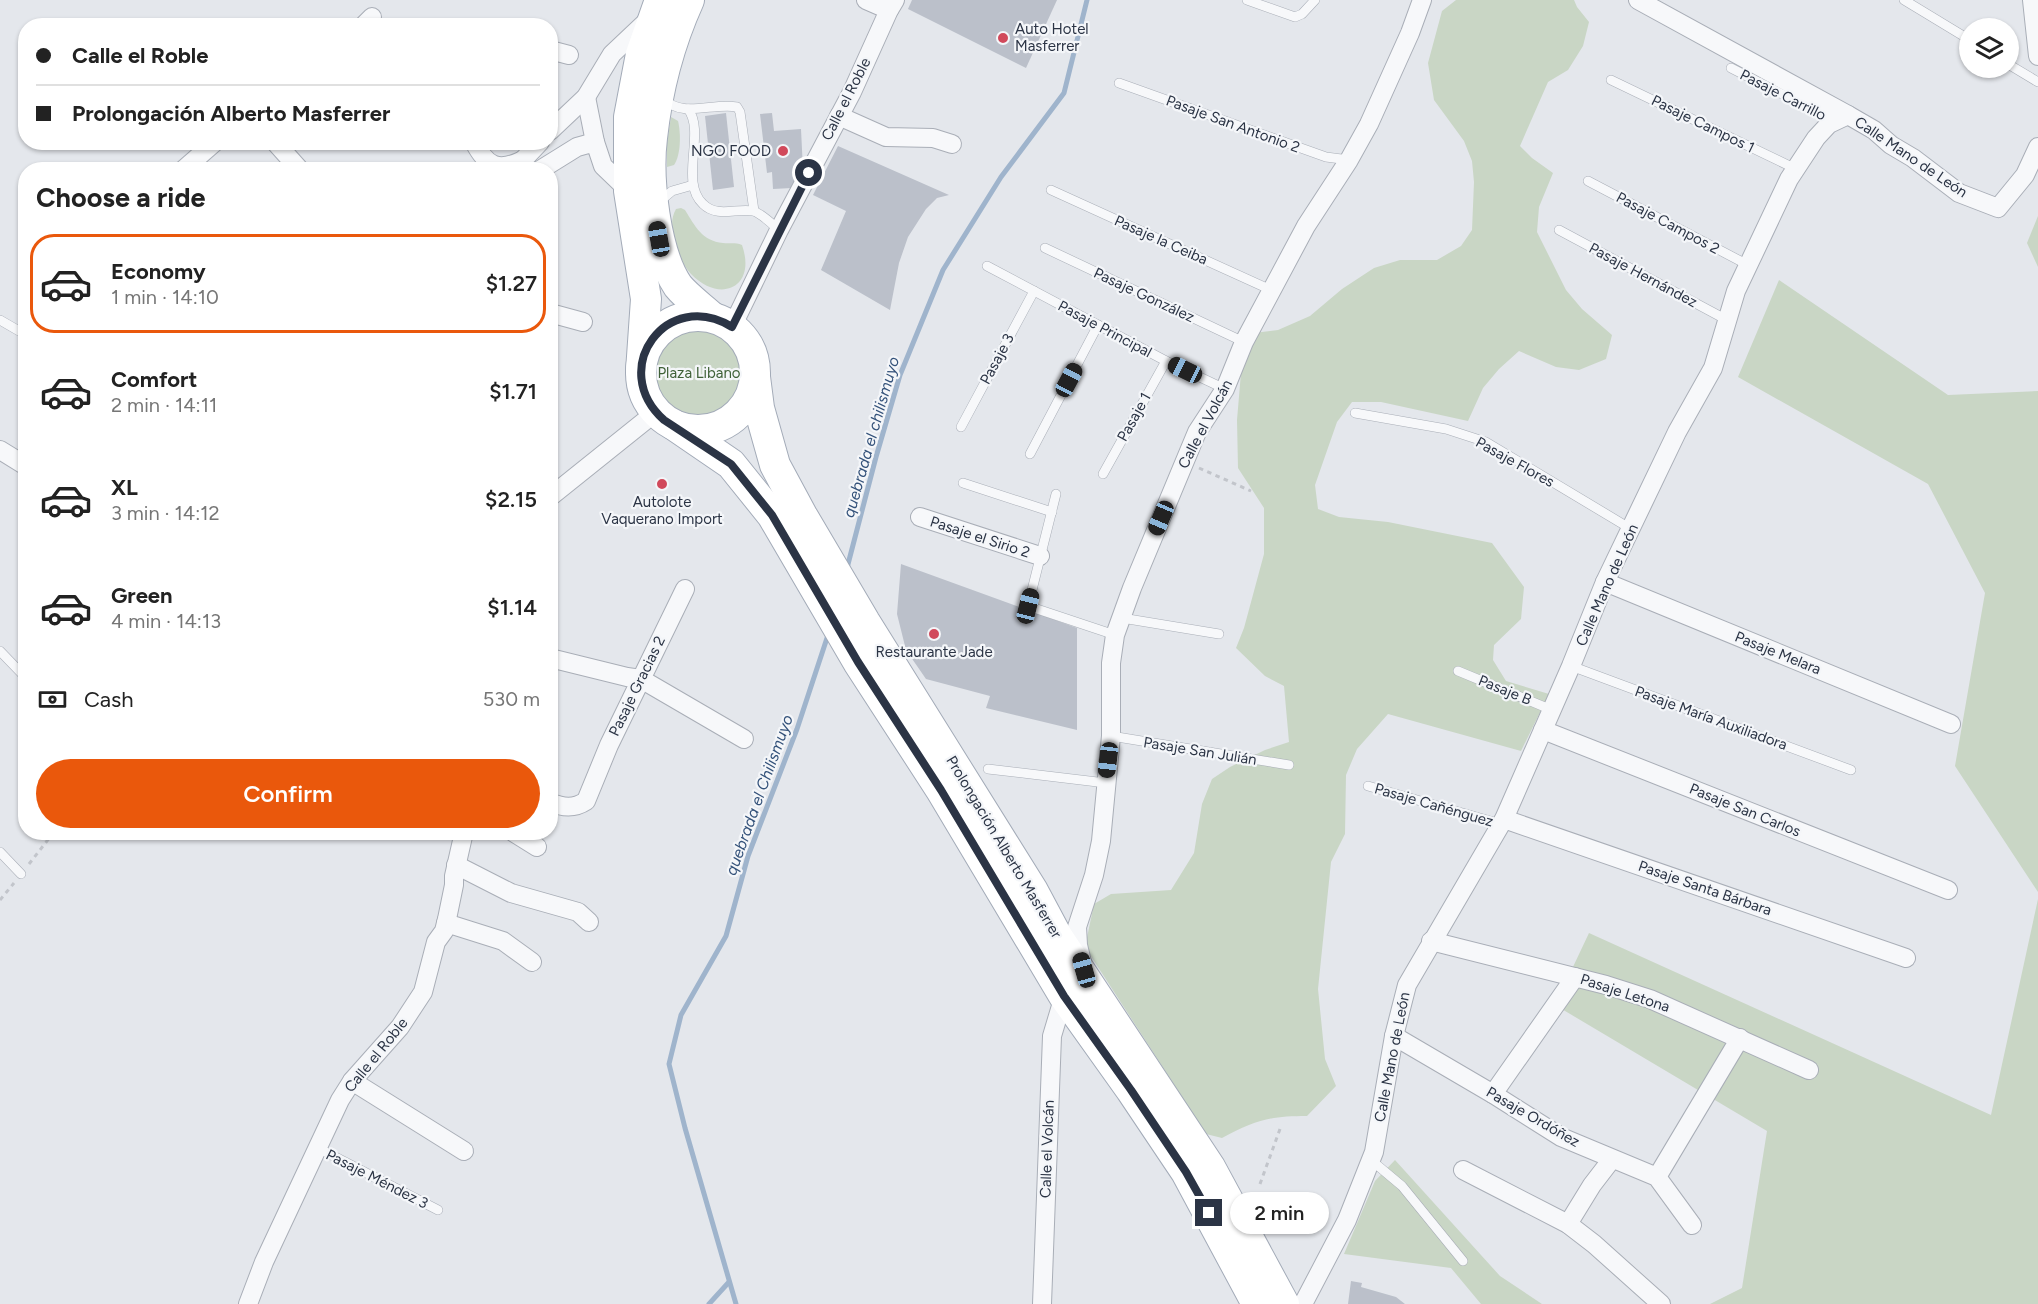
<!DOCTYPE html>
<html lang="en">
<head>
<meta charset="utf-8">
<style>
  :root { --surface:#fff; --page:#f2f2f2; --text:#222; --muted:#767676; --line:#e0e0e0; --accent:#ea580c }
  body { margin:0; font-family:Figtree,sans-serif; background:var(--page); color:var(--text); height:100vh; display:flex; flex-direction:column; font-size:22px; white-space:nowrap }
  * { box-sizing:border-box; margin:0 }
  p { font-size:20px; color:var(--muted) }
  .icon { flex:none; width:33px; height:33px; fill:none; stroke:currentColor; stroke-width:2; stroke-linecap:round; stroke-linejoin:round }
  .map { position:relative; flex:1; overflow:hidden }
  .side { position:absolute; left:18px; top:162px; width:540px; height:678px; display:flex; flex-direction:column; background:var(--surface); border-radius:24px; box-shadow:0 2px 4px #0004 }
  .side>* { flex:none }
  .guide { position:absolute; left:18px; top:18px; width:540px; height:132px; border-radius:24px; box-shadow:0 2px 4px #0004; display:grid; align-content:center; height:132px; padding:0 18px; background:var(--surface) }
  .tools { position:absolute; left:1959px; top:18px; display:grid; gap:12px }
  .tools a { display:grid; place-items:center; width:60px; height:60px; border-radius:50%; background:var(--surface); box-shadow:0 2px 4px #0004; font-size:30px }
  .end { position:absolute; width:27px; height:27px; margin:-14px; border:8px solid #2b3445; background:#fff; box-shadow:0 0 0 3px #fff }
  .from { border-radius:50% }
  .bubble { position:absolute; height:42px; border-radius:21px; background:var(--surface); box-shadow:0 2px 4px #0004; font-size:20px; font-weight:600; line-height:42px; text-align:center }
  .car { position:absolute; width:18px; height:36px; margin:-18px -9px; border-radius:8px; box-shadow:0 0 4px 2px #0007; background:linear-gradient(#222 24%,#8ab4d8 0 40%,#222 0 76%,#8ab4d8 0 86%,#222 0) }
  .guide b { display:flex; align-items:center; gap:21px; height:57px; font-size:22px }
  .guide b+b { border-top:2px solid var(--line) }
  .guide i { width:15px; height:15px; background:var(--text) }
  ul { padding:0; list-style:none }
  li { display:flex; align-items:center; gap:18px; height:99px; margin:0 12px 9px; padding:0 6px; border:3px solid transparent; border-radius:24px }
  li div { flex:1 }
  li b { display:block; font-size:22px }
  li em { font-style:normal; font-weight:600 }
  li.active { border-color:var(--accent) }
  li>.icon { width:54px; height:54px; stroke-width:1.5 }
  h2 { padding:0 18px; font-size:27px; line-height:72px }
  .pay { display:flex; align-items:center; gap:15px; height:66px; padding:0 18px; font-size:22px }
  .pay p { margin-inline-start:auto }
  .button { display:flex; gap:12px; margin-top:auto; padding:12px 18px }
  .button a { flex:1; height:69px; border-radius:36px; background:var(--accent); color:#fff; font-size:24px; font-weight:600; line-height:69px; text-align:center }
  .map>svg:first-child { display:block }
  .green { fill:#c9d6c5 }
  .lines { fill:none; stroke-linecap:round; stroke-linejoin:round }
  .stream { stroke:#9fb4cc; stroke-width:5 }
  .building { fill:#bbc0ca }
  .lane-casing { stroke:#a9aeb7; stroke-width:10 }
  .street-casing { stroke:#a9aeb7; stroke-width:20 }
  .primary-casing { stroke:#a3abb8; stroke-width:32 }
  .path { stroke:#c2c5cb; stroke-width:3; stroke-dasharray:4.5 4.5; stroke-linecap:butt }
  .lane { stroke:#f7f8fa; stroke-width:9 }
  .street { stroke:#f7f8fa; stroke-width:18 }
  .primary { stroke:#fff; stroke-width:30 }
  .route { stroke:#2b3445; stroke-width:8 }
  .poi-dot { fill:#d1495b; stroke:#f4f6f9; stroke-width:2 }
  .labels { text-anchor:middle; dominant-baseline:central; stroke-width:4.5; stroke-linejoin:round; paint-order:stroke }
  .poi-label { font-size:15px; fill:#2b3445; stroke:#f4f6f9 }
  .street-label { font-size:15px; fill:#2b3445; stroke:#f4f6f9 }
  .park-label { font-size:15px; fill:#3f6138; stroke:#f4f6f9 }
  .water-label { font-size:16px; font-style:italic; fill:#34527a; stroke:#f4f6f9 }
</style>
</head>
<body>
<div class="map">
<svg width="2038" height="1304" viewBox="0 0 2038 1304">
  <rect width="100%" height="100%" fill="#e4e7ec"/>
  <g class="green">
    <path d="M 1456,0 L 1574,0 L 1577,7 L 1589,22 L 1583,46 L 1568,70 L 1548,82 L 1520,146 L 1532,158 L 1553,173 L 1539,207 L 1537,232 L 1566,290 L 1582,309 L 1612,335 L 1606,359 L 1579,370 L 1556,367 L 1519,351 L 1499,369 L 1483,388 L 1468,421 L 1381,402 L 1352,402 L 1337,422 L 1315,485 L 1318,509 L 1339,517 L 1388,522 L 1492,543 L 1524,587 L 1521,619 L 1494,645 L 1493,660 L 1506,681 L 1549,694 L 1521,751 L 1388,714 L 1357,749 L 1346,775 L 1345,834 L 1331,862 L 1318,989 L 1325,1059 L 1336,1086 L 1307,1116 C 1269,1116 1256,1120 1222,1138 L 1206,1134 L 1085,947 L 1094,904 L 1111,894 L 1171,890 L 1194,853 L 1202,804 L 1212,779 L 1230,767 L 1265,750 L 1289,742 L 1284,686 L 1265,676 L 1236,648 L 1244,628 L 1264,554 L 1264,508 L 1238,468 L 1237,420 L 1242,361 L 1254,333 L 1278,330 L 1310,316 L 1342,289 L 1374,268 L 1400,260 L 1437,260 L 1461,246 L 1472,230 L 1474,182 L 1472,161 L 1464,141 L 1434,100 L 1428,63 L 1442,11 Z"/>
    <path d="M 671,117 L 678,121 C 681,133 681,155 674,165 L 667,167 L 667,143 Z"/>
    <path d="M 681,208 L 685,210 C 695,226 702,241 723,243 C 729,244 735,242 742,245 C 757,288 720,304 691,274 C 683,266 678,252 675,240 C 672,229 670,220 676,209 Z"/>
    <path d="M 2038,216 L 2038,267 L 2027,243 Z"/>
    <path d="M 1779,280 L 1948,395 L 2038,391 L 2038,892 L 1955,766 L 1985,593 L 1928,484 L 1738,377 Z"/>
    <circle cx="699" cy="373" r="45"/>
    <path d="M 2038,899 L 2038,1304 L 1710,1304 L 1742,1288 L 1767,1131 L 1555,1005 L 1589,933 L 1991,1115 Z"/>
    <path d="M 1395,1160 L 1500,1276 L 1542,1304 L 1481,1304 L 1451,1268 L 1344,1254 L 1375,1181 Z"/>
  </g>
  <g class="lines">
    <g class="stream">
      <path d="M 847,568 L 876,457 L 900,375 L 943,270 L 1001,177 L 1064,93 L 1087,0"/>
      <path d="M 709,1304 L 729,1282"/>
      <path d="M 736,1304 L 685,1128 L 669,1064 L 681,1015 L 726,936 L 748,856 L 797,729 L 828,635"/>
    </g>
  </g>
  <g class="building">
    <path d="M 912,0 L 1057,0 L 1026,68 L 908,9 Z"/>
    <path d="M 726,113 L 734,187 L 713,190 L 705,116 Z"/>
    <path d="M 772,113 L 774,131 L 801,129 L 803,170 L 792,188 L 773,189 L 772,172 L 767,173 L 760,114 Z"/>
    <path d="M 838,146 L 949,195 L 937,198 L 926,209 L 908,237 L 899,263 L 890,310 L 821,270 L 846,211 L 813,195 Z"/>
    <path d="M 901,564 L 1077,628 L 1077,730 L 986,708 L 990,696 L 926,679 L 906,650 L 897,614 Z"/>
    <path d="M 1351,1281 L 1362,1283 L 1361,1287 L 1396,1297 L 1405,1304 L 1348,1304 Z"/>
  </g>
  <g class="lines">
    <g class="lane-casing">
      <g id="lane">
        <path d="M 1247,0 L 1295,17 L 1302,14 L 1315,0"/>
        <path d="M 1904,0 L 1970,40"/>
        <path d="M 2008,64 L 2038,82"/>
        <path d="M 1731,68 L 1835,121"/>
        <path d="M 1611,80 L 1796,169"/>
        <path d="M 1119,83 L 1326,157 L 1349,160"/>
        <path d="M 663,98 C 681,119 714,102 737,107 L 740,112 L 754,211"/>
        <path d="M 688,109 C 706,132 679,182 703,204 C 717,218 736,208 753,211 C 761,213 772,224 779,230"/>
        <path d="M 1588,181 L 1748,265"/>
        <path d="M 1051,190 L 1271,290"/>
        <path d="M 659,202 L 672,191 L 693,185"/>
        <path d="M 1559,230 L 1727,320"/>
        <path d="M 1045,248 L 1244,342"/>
        <path d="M 987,266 L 1166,361 L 1225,389"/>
        <path d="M 0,320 L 26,335"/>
        <path d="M 1355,413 L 1446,429 L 1486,442 L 1631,529"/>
        <path d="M 961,427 L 1034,291"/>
        <path d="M 1030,454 L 1098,325"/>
        <path d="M 1103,474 L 1166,361"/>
        <path d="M 963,483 L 1052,512"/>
        <path d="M 1056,494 L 1028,606 L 1115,635"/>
        <path d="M 1122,618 L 1219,634"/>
        <path d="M 0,651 L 26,678"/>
        <path d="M 1571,666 L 1851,770"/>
        <path d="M 1458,671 L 1552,710"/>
        <path d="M 1111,736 L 1289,765"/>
        <path d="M 988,769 L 1106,783"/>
        <path d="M 1368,786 L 1501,824"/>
        <path d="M 0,852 L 21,874"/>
        <path d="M 316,1147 L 438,1210"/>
        <path d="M 1371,1160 L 1402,1186 L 1463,1261"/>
      </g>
    </g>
    <g class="street-casing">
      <g id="street">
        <path d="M 866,0 L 889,10"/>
        <path d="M 1638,0 L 1848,115"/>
        <path d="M 2032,0 L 2038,56"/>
        <path d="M 363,26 L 372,17"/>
        <path d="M 550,50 L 569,55"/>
        <path d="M 586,97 L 595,142"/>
        <path d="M 839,116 L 886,137 L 933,138 L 952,144"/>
        <path d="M 550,131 L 586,97 L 612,54 L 648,20"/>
        <path d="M 275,142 L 300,170"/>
        <path d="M 474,142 C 487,167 498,172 523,160"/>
        <path d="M 183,170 L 215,142"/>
        <path d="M 522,170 L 523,160 L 540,142"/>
        <path d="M 540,170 L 577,147 L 595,142 L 603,166 L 629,191"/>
        <path d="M 550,313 L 583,322"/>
        <path d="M 732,327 L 779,230 L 852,92 L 889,10 L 895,0"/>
        <path d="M 0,450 L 26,466"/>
        <path d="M 550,497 L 656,412"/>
        <path d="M 920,517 L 1040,556"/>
        <path d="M 1605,582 L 1951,724"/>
        <path d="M 550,658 L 627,677 L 641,679 L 744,739"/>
        <path d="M 1543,730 L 1948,890"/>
        <path d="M 550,802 C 563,808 574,809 586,801 L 609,745 L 685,589"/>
        <path d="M 1504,819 L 1906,958"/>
        <path d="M 513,832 L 537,847"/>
        <path d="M 456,865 L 511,893 L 578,912 L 589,922"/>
        <path d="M 446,923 L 503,941 L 532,962"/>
        <path d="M 1431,941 L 1606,985 L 1650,999 L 1809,1070"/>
        <path d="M 1082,962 L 1078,945 L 1077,927 L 1094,875 L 1101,841 L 1111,736 L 1111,663 L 1115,635 L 1132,588 L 1197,432 L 1225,389 L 1244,342 L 1306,226 L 1349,160 L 1369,124 L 1410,33 L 1422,0"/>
        <path d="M 1394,1036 L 1493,1094 L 1561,1137 L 1657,1177 L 1692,1225"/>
        <path d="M 352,1081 L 464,1151"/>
        <path d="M 1493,1094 L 1575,977"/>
        <path d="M 1463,1170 L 1568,1224 L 1594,1244 L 1661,1304"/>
        <path d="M 1657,1177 L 1740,1038"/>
        <path d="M 1568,1224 L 1592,1185 L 1612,1159"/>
        <path d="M 248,1304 L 264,1262 L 340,1100 L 352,1081 L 400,1027 L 423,992 L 436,942 L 444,931 L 447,919 L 454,885 L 454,876 L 464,832"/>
        <path d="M 1042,1304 L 1052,1036 L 1064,996"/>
        <path d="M 1303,1304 L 1347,1220 L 1374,1152 L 1394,1036 L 1407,985 L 1504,819 L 1571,666 L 1605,582 L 1677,432 L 1713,368 L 1736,291 L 1789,179 L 1816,138 L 1829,124 L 1848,115 L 1874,130 L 1891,145 L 1913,158 L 1959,193 L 1998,208 L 2025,175 L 2038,147"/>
      </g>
    </g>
    <g class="primary-casing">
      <g id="primary">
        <path d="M 689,0 C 670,42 657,92 652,138 C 647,178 655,252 678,286 C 687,297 701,307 712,317"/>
        <circle cx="698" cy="373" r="57"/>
        <path d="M 641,371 L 646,299 L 629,191 L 629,117 L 641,54 L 660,0"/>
        <path d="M 755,377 L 759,408 L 775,465 L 803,517 L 865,622 L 1033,891 L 1057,936 L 1210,1167 L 1284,1304"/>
        <path d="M 674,425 L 731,464 L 772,515 L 858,662 L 941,790 L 1064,996 L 1131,1090 L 1186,1172 L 1257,1304"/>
      </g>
    </g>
    <g class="path">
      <path d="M 1199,468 L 1251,491"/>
      <path d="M 29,864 L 54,832"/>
      <path d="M 0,900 L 14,883"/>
      <path d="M 1260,1184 L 1280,1129"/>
    </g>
    <use href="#lane" class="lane"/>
    <use href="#street" class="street"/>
    <use href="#primary" class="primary"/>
  </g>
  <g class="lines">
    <path class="route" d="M 809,173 L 732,327 C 667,287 607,369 664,420 L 731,464 L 772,515 L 858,662 L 941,790 L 1064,996 L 1131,1090 L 1186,1172 L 1209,1213"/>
  </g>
  <g class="poi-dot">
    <circle cx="1003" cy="38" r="6"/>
    <circle cx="783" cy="151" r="6"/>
    <circle cx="662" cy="484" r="6"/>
    <circle cx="934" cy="634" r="6"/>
  </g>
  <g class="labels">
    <g class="poi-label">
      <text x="1015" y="29" text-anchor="start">Auto Hotel<tspan x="1015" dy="17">Masferrer</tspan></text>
      <text x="771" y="151" text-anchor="end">NGO FOOD</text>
      <text x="662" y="502">Autolote<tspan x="662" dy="17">Vaquerano Import</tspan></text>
      <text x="934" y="652">Restaurante Jade</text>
    </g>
    <g class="street-label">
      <text transform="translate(1783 95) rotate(27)">Pasaje Carrillo</text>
      <text transform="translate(846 99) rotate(-63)">Calle el Roble</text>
      <text transform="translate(1233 124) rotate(20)">Pasaje San Antonio 2</text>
      <text transform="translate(1703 124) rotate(26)">Pasaje Campos 1</text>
      <text transform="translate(1911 157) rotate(34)">Calle Mano de León</text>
      <text transform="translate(1668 223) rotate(28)">Pasaje Campos 2</text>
      <text transform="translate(1161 240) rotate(24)">Pasaje la Ceiba</text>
      <text transform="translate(1643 275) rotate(28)">Pasaje Hernández</text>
      <text transform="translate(1144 295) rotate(25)">Pasaje González</text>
      <text transform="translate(1105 329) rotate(28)">Pasaje Principal</text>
      <text transform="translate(997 359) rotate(-62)">Pasaje 3</text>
      <text transform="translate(1134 417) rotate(-61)">Pasaje 1</text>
      <text transform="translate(1205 424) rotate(-62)">Calle el Volcán</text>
      <text transform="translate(1515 462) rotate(29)">Pasaje Flores</text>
      <text transform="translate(980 537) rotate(18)">Pasaje el Sirio 2</text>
      <text transform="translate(1607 585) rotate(-66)">Calle Mano de León</text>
      <text transform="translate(1778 653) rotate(22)">Pasaje Melara</text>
      <text transform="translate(637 686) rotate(-64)">Pasaje Gracias 2</text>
      <text transform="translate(1505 690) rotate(22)">Pasaje B</text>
      <text transform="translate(1711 718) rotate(20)">Pasaje María Auxiliadora</text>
      <text transform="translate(1200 751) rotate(9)">Pasaje San Julián</text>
      <text transform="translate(1434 805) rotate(16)">Pasaje Cañénguez</text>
      <text transform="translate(1745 810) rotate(22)">Pasaje San Carlos</text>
      <text transform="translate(1004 847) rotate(59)">Prolongación Alberto Masferrer</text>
      <text transform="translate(1705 888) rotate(19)">Pasaje Santa Bárbara</text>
      <text transform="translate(1625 993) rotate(18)">Pasaje Letona</text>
      <text transform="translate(376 1055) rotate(-51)">Calle el Roble</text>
      <text transform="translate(1392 1057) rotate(-79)">Calle Mano de León</text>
      <text transform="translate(1533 1117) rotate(30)">Pasaje Ordóñez</text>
      <text transform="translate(1047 1149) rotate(-88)">Calle el Volcán</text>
      <text transform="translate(377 1179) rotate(27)">Pasaje Méndez 3</text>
    </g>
    <g class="park-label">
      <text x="699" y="373">Plaza Libano</text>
    </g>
    <g class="water-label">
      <text transform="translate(871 437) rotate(-74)">quebrada el chilismuyo</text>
      <text transform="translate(759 795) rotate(-70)">quebrada el Chilismuyo</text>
    </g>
  </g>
</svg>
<div class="tools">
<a><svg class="icon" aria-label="layers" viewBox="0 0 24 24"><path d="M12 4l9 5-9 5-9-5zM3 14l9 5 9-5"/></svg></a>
</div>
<i class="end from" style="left:809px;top:173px"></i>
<i class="end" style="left:1209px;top:1213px"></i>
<div class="bubble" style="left:1230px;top:1192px;width:99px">2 min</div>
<i class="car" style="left:659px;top:239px;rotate:350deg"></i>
<i class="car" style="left:1185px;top:370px;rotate:296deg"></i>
<i class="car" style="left:1069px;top:380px;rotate:28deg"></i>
<i class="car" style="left:1161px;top:518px;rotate:203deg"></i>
<i class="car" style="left:1028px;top:606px;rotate:14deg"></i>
<i class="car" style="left:1108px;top:760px;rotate:187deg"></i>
<i class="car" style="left:1084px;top:970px;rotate:344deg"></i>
<div class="guide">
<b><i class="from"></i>Calle el Roble</b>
<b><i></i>Prolongación Alberto Masferrer</b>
</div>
<section class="side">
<h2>Choose a ride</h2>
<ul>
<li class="active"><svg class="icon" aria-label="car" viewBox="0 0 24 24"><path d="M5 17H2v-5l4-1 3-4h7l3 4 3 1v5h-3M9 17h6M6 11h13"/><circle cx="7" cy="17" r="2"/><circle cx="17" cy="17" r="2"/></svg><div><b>Economy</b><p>1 min · 14:10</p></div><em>$1.27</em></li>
<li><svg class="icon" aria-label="car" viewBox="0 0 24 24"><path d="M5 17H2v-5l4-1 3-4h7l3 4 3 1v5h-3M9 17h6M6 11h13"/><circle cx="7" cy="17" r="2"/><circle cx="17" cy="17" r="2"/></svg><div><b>Comfort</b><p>2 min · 14:11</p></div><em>$1.71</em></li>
<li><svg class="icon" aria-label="car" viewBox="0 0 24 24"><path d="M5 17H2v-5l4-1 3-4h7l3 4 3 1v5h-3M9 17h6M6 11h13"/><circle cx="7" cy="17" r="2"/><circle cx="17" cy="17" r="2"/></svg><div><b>XL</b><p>3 min · 14:12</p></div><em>$2.15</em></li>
<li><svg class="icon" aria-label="car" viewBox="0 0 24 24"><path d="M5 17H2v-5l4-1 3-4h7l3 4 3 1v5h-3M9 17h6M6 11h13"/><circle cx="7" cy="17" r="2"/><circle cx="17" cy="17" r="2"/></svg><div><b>Green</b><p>4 min · 14:13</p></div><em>$1.14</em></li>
</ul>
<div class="pay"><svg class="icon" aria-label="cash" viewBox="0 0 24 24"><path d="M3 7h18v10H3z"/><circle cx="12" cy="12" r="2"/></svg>Cash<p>530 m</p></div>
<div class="button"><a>Confirm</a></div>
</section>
</div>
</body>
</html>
